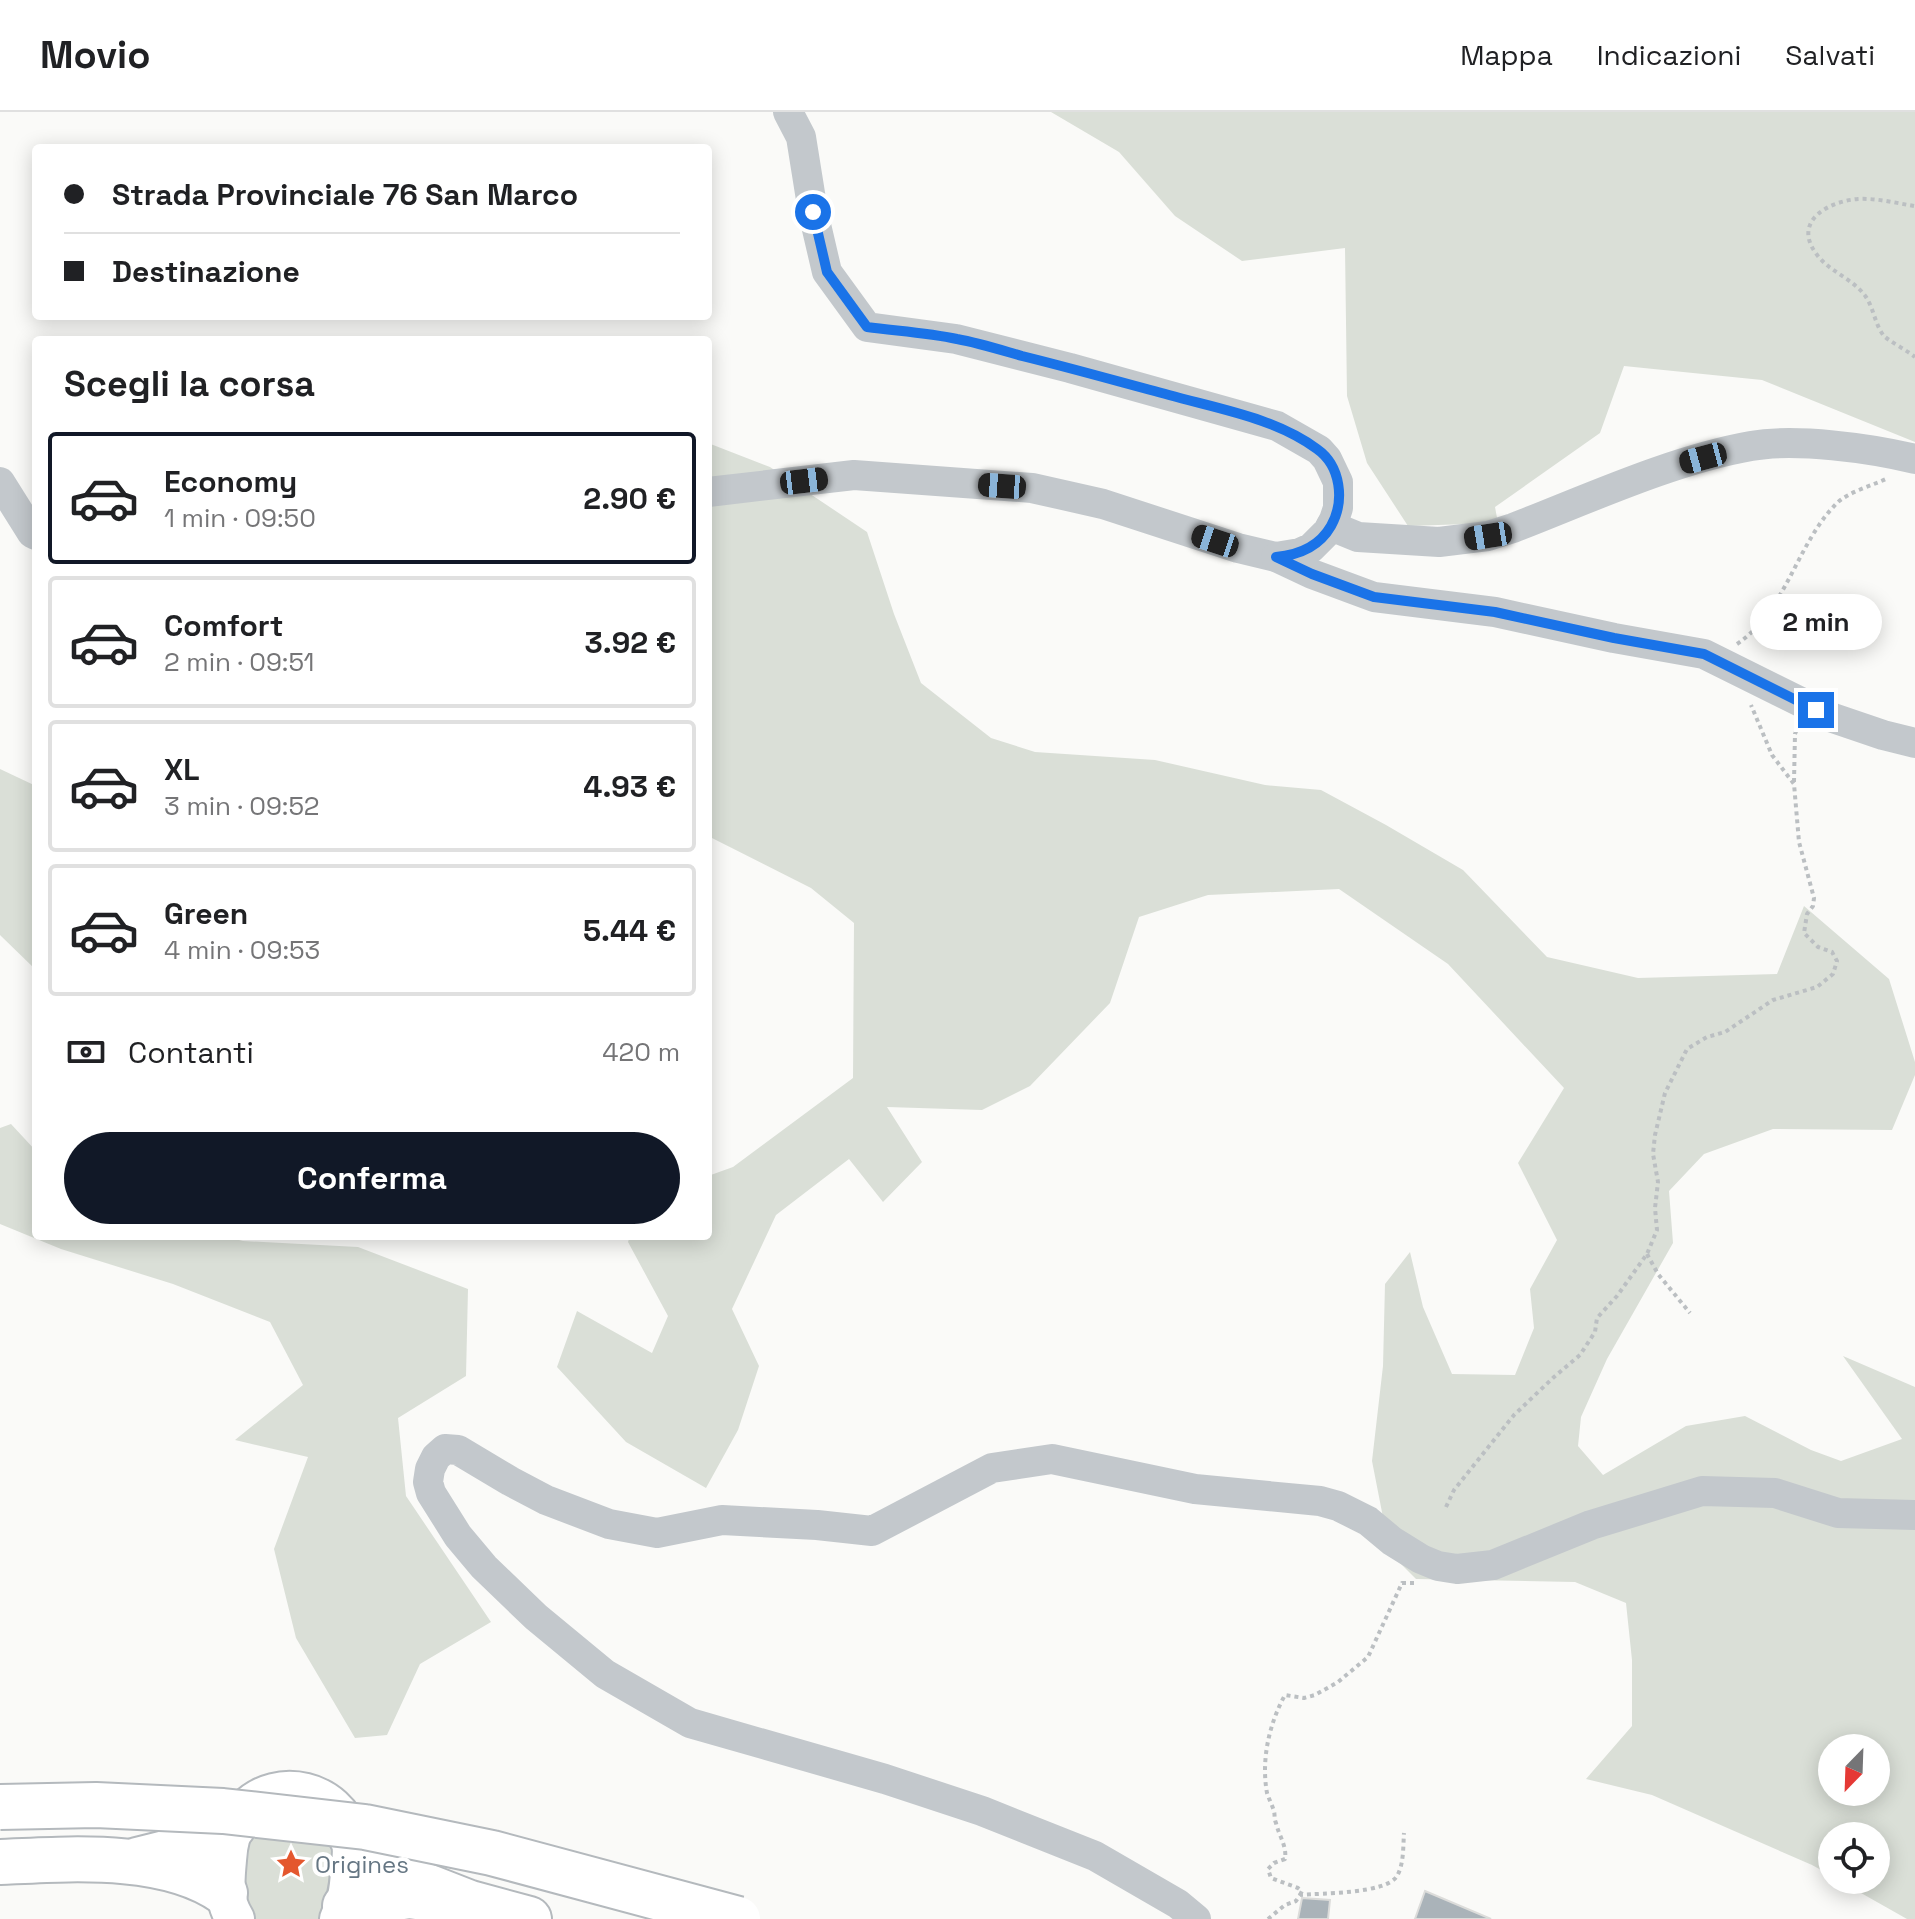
<!DOCTYPE html>
<html lang="it">
<head>
<meta charset="utf-8">
<style>
  :root { --surface:#fff; --page:#f6f6f6; --text:#202124; --muted:#757577; --line:#e0e0e0; --accent:#111827 }
  body { margin:0; font-family:"Space Grotesk",sans-serif; background:var(--page); color:var(--text); height:100vh; display:flex; flex-direction:column; font-size:30px; white-space:nowrap }
  * { box-sizing:border-box; margin:0 }
  p { font-size:26px; color:var(--muted) }
  .icon { flex:none; width:44px; height:44px; fill:none; stroke:currentColor; stroke-width:2; stroke-linecap:round; stroke-linejoin:round }
  .map { position:relative; flex:1; overflow:hidden }
  .details { position:absolute; left:32px; top:224px; width:680px; height:904px; display:flex; flex-direction:column; background:var(--surface); border-radius:8px; box-shadow:0 4px 20px #0003 }
  .details>* { flex:none }
  .top-card { position:absolute; left:32px; top:32px; width:680px; height:176px; border-radius:8px; box-shadow:0 4px 20px #0003; display:grid; align-content:center; height:176px; padding:0 32px; background:var(--surface) }
  .needle { width:52px; rotate:203deg }
  .tools { position:absolute; left:1818px; top:1622px; display:grid; gap:16px }
  .tools a { display:grid; place-items:center; width:72px; height:72px; border-radius:50%; background:var(--surface); box-shadow:0 4px 20px #0003; font-size:40px }
  .end { position:absolute; width:36px; height:36px; margin:-18px; border:10px solid #1a73e8; background:#fff; box-shadow:0 0 0 4px #fff }
  .from { border-radius:50% }
  .bubble { position:absolute; height:56px; border-radius:28px; background:var(--surface); box-shadow:0 4px 20px #0003; font-size:26px; font-weight:700; line-height:56px; text-align:center }
  .car { position:absolute; width:24px; height:48px; margin:-24px -12px; border-radius:10px; box-shadow:0 0 6px 2px #0007; background:linear-gradient(#222 24%,#8ab4d8 0 40%,#222 0 76%,#8ab4d8 0 86%,#222 0) }
  .top-card b { display:flex; align-items:center; gap:28px; height:76px; font-size:30px }
  .top-card b+b { border-top:2px solid var(--line) }
  .top-card i { width:20px; height:20px; background:var(--text) }
  ul { padding:0; list-style:none }
  li { display:flex; align-items:center; gap:24px; height:132px; margin:0 16px 12px; padding:0 16px; border:4px solid var(--line); border-radius:8px }
  li div { flex:1 }
  li b { display:block; font-size:30px }
  li em { font-style:normal; font-weight:700 }
  li.selected { border-color:var(--accent) }
  li>.icon { width:72px; height:72px; stroke-width:1.5 }
  h2 { padding:0 32px; font-size:36px; line-height:96px }
  .pay { display:flex; align-items:center; gap:20px; height:88px; padding:0 32px; font-size:30px }
  .pay p { margin-inline-start:auto }
  .primary-button { display:flex; gap:16px; margin-top:auto; padding:16px 32px }
  .primary-button a { flex:1; height:92px; border-radius:48px; background:var(--accent); color:#fff; font-size:32px; font-weight:700; line-height:92px; text-align:center }
  header { display:flex; align-items:center; gap:48px; box-sizing:border-box; height:112px; padding:0 40px; background:var(--surface); border-bottom:2px solid var(--line) }
  header strong { font-size:38px }
  nav { display:flex; gap:44px; margin-inline-start:auto; font-size:28px }
  .map>svg:first-child { display:block }
  .green { fill:#dadfd7; fill-rule:evenodd }
  .building { fill:#aab3b9; stroke:#dcdcda; stroke-width:2 }
  .lines { fill:none; stroke-linecap:round; stroke-linejoin:round }
  .major-casing { stroke:#b5babe; stroke-width:42 }
  .highway-casing { stroke:#b4b9bd; stroke-width:48 }
  .path { stroke:#bbbfc2; stroke-width:4; stroke-dasharray:4 4; stroke-linecap:butt }
  .minor { stroke:#c3c8cc; stroke-width:30 }
  .major { stroke:#fff; stroke-width:38 }
  .highway { stroke:#fff; stroke-width:44 }
  .highway-bridge-casing { stroke:#b4b9bd; stroke-width:48; stroke-linecap:butt }
  .highway-bridge { stroke:#fff; stroke-width:44 }
  .route { stroke:#1a73e8; stroke-width:10 }
  .labels { text-anchor:middle; dominant-baseline:central; stroke-width:8; stroke-linejoin:round; paint-order:stroke }
  .poi-label { font-size:24px; fill:#657683; stroke:#fff; text-anchor:start }
</style>
</head>
<body>
<header>
<strong>Movio</strong>
<nav><a>Mappa</a><a>Indicazioni</a><a>Salvati</a></nav>
</header>
<div class="map">
<svg width="1915" height="1807" viewBox="0 0 1915 1807">
  <rect width="100%" height="100%" fill="#fafaf8"/>
  <g class="green">
    <path d="M 1051,0 L 1915,0 L 1915,330 L 1762,268 L 1624,254 L 1600,321 L 1495,395 L 1498,411 L 1408,414 L 1367,351 L 1347,284 L 1345,136 L 1242,149 L 1175,104 L 1119,40 Z"/>
    <path d="M 708,331 L 770,355 L 867,420 L 894,502 L 921,571 L 991,626 L 1035,640 L 1155,648 L 1265,673 L 1321,678 L 1386,713 L 1463,758 L 1547,845 L 1638,866 L 1777,862 L 1804,794 L 1889,867 L 1915,950 L 1915,963 L 1892,1018 L 1773,1017 L 1704,1042 L 1669,1079 L 1673,1131 L 1607,1247 L 1581,1305 L 1578,1334 L 1603,1363 L 1686,1314 L 1745,1304 L 1811,1338 L 1841,1349 L 1902,1327 L 1843,1244 L 1915,1275 L 1915,1807 L 1907,1807 L 1838,1768 L 1876,1768 L 1876,1724 L 1832,1724 L 1832,1764 L 1812,1753 L 1652,1683 L 1586,1667 L 1632,1614 L 1632,1548 L 1626,1491 L 1575,1470 L 1416,1467 L 1390,1441 L 1372,1349 L 1383,1254 L 1385,1172 L 1410,1140 L 1423,1195 L 1452,1262 L 1515,1263 L 1534,1216 L 1530,1177 L 1557,1128 L 1518,1051 L 1564,976 L 1448,852 L 1339,777 L 1208,783 L 1139,805 L 1110,891 L 1030,974 L 982,998 L 887,995 L 922,1050 L 883,1090 L 849,1047 L 776,1103 L 732,1197 L 759,1254 L 738,1318 L 706,1376 L 626,1330 L 557,1255 L 577,1199 L 652,1241 L 668,1204 L 628,1130 L 630,1124 L 708,1124 L 708,1064 L 733,1055 L 853,966 L 854,811 L 811,776 L 708,724 ZM 1832,1636 L 1876,1636 L 1876,1680 L 1832,1680 Z"/>
    <path d="M 0,657 L 36,674 L 36,858 L 0,823 Z"/>
    <path d="M 11,1012 L 36,1039 L 36,1124 L 223,1124 L 243,1129 L 358,1135 L 468,1177 L 466,1264 L 398,1306 L 406,1384 L 491,1510 L 420,1552 L 387,1623 L 355,1626 L 296,1526 L 274,1437 L 308,1345 L 235,1328 L 303,1273 L 270,1210 L 173,1172 L 61,1137 L 0,1112 L 0,1016 Z"/>
    <path d="M 243,1722 L 340,1728 L 324,1807 L 252,1807 L 236,1760 Z"/>
  </g>
  <g class="building">
    <path d="M 1425,1779 L 1491,1807 L 1415,1807 Z"/>
    <path d="M 1302,1786 L 1330,1788 L 1328,1807 L 1298,1807 Z"/>
  </g>
  <g class="lines">
    <g class="major-casing">
      <path id="major" d="M 235,1807 C 223,1788 225,1769 227,1748 C 228,1729 232,1711 246,1697 C 278,1664 337,1678 350,1723 C 353,1735 352,1748 350,1760 C 349,1777 347,1791 339,1807"/>
    </g>
    <g class="highway-casing">
      <g id="highway">
        <path d="M 350,1723 L 384,1756 L 406,1766 L 470,1791 L 529,1807"/>
        <path d="M 137,1748 L 181,1737 L 233,1715"/>
        <path d="M 0,1750 C 69,1747 166,1739 225,1781"/>
        <path d="M 345,1794 L 409,1784 L 440,1788"/>
      </g>
    </g>
    <g class="path">
      <path d="M 1914,94 C 1896,91 1877,86 1858,87 C 1830,89 1793,108 1815,140 C 1828,160 1853,166 1866,185 C 1874,197 1875,213 1884,224 C 1889,229 1908,239 1915,245"/>
      <path d="M 1737,532 C 1787,498 1796,432 1837,391 C 1848,380 1874,373 1888,366"/>
      <path d="M 1794,670 L 1795,622 L 1798,615"/>
      <path d="M 1647,1142 L 1658,1162 L 1690,1201"/>
      <path d="M 1446,1395 L 1454,1378 L 1514,1303 L 1554,1265 L 1580,1243 L 1595,1220 L 1597,1206 L 1617,1184 L 1647,1142 L 1657,1118 L 1655,1096 L 1658,1070 L 1653,1042 L 1655,1023 L 1665,981 L 1687,937 L 1707,925 L 1725,920 L 1773,888 L 1817,875 L 1833,862 L 1837,849 L 1832,840 L 1818,835 L 1804,821 L 1807,802 L 1813,794 L 1814,786 L 1799,730 L 1794,672 L 1772,643 L 1751,593"/>
      <path d="M 1300,1783 L 1302,1779 L 1298,1776 L 1271,1766 L 1268,1757 L 1274,1751 L 1285,1747 C 1287,1734 1279,1724 1276,1711 C 1274,1707 1275,1703 1274,1699 C 1272,1693 1269,1687 1267,1681 C 1261,1648 1269,1612 1285,1583 L 1304,1586 L 1315,1583 L 1338,1570 L 1368,1545 L 1402,1471 L 1414,1471"/>
      <path d="M 1268,1807 L 1285,1793 L 1296,1789 L 1300,1783 C 1321,1781 1386,1782 1397,1764 C 1404,1752 1403,1735 1404,1721"/>
    </g>
    <g class="minor">
      <path d="M 0,370 L 32,421 L 36,423"/>
      <path d="M 708,380 L 854,363 L 1032,376 L 1103,392 L 1238,436 L 1276,445 L 1300,441 L 1311,436 L 1328,419 L 1334,408 L 1338,396 L 1338,370 L 1327,347 L 1319,338 L 1277,314 L 1070,256 L 956,227 L 867,215 L 827,160 L 813,100 L 801,25 L 788,0"/>
      <path d="M 1331,414 L 1358,425 L 1439,430 L 1488,424 L 1513,416 C 1588,387 1672,348 1751,334 C 1795,326 1870,336 1915,347"/>
      <path d="M 1276,445 L 1312,462 L 1374,485 L 1495,500 L 1614,526 L 1704,542 L 1833,606 L 1883,623 L 1915,631"/>
      <path d="M 1196,1807 L 1178,1792 L 1095,1744 L 982,1699 L 885,1667 L 690,1611 L 605,1562 L 536,1505 L 484,1455 L 458,1424 L 431,1381 L 428,1370 L 430,1357 L 436,1345 L 445,1337 L 458,1338 L 510,1369 L 546,1388 L 609,1412 L 657,1421 L 722,1408 L 817,1413 L 872,1419 L 992,1356 L 1052,1347 L 1195,1377 L 1320,1389 L 1338,1394 L 1368,1409 L 1392,1429 L 1421,1447 L 1438,1454 L 1457,1457 L 1493,1453 L 1591,1413 L 1702,1379 L 1775,1381 L 1838,1401 L 1915,1403"/>
    </g>
    <use href="#major" class="major"/>
    <use href="#highway" class="highway"/>
    <g class="highway-bridge-casing">
      <path id="highway-bridge" d="M 0,1695 L 96,1693 L 223,1699 L 365,1715 L 492,1741 L 738,1807"/>
    </g>
    <use href="#highway-bridge" class="highway-bridge"/>
  </g>
  <g class="lines">
    <path class="route" d="M 813,100 L 827,160 L 867,215 C 897,219 928,221 957,227 C 979,231 1001,238 1022,244 C 1071,256 1120,270 1169,283 C 1219,297 1275,306 1317,337 C 1341,354 1345,389 1331,414 C 1319,435 1299,443 1276,445 L 1312,462 L 1374,485 L 1495,500 L 1614,526 L 1704,542 L 1816,598"/>
  </g>
  <defs>
    <g id="sight-bare" transform="scale(2.4)"><path d="M0-6L1.8-2.2L6-1.7L2.9 1.2L3.7 5.4L0 3.3L-3.7 5.4L-2.9 1.2L-6-1.7L-1.8-2.2Z" fill="#e4572e" stroke="#fff" stroke-width="2.5" paint-order="stroke"/></g>
  </defs>
  <g fill-rule="evenodd">
    <use href="#sight-bare" x="291" y="1752"/>
  </g>
  <g class="labels">
    <g class="poi-label">
      <text x="315" y="1752">Origines</text>
    </g>
  </g>
</svg>
<div class="tools">
<a><svg class="needle" viewBox="-14 -14 28 28"><path d="M0-13l5 13h-10z" fill="#e53935"/><path d="M0 13l5-13h-10z" fill="#757577"/></svg></a>
<a><svg class="icon" aria-label="locate" viewBox="0 0 24 24"><circle cx="12" cy="12" r="6"/><path d="M12 2v4M12 18v4M2 12h4M18 12h4"/></svg></a>
</div>
<i class="end from" style="left:813px;top:100px"></i>
<i class="end" style="left:1816px;top:598px"></i>
<div class="bubble" style="left:1750px;top:482px;width:132px">2 min</div>
<i class="car" style="left:1703px;top:346px;rotate:255deg"></i>
<i class="car" style="left:804px;top:369px;rotate:83deg"></i>
<i class="car" style="left:1002px;top:374px;rotate:274deg"></i>
<i class="car" style="left:1488px;top:424px;rotate:261deg"></i>
<i class="car" style="left:1215px;top:429px;rotate:288deg"></i>
<div class="top-card">
<b><i class="from"></i>Strada Provinciale 76 San Marco</b>
<b><i></i>Destinazione</b>
</div>
<section class="details">
<h2>Scegli la corsa</h2>
<ul>
<li class="selected"><svg class="icon" aria-label="car" viewBox="0 0 24 24"><path d="M5 17H2v-5l4-1 3-4h7l3 4 3 1v5h-3M9 17h6M6 11h13"/><circle cx="7" cy="17" r="2"/><circle cx="17" cy="17" r="2"/></svg><div><b>Economy</b><p>1 min · 09:50</p></div><em>2.90 €</em></li>
<li><svg class="icon" aria-label="car" viewBox="0 0 24 24"><path d="M5 17H2v-5l4-1 3-4h7l3 4 3 1v5h-3M9 17h6M6 11h13"/><circle cx="7" cy="17" r="2"/><circle cx="17" cy="17" r="2"/></svg><div><b>Comfort</b><p>2 min · 09:51</p></div><em>3.92 €</em></li>
<li><svg class="icon" aria-label="car" viewBox="0 0 24 24"><path d="M5 17H2v-5l4-1 3-4h7l3 4 3 1v5h-3M9 17h6M6 11h13"/><circle cx="7" cy="17" r="2"/><circle cx="17" cy="17" r="2"/></svg><div><b>XL</b><p>3 min · 09:52</p></div><em>4.93 €</em></li>
<li><svg class="icon" aria-label="car" viewBox="0 0 24 24"><path d="M5 17H2v-5l4-1 3-4h7l3 4 3 1v5h-3M9 17h6M6 11h13"/><circle cx="7" cy="17" r="2"/><circle cx="17" cy="17" r="2"/></svg><div><b>Green</b><p>4 min · 09:53</p></div><em>5.44 €</em></li>
</ul>
<div class="pay"><svg class="icon" aria-label="cash" viewBox="0 0 24 24"><path d="M3 7h18v10H3z"/><circle cx="12" cy="12" r="2"/></svg>Contanti<p>420 m</p></div>
<div class="primary-button"><a>Conferma</a></div>
</section>
</div>
</body>
</html>
